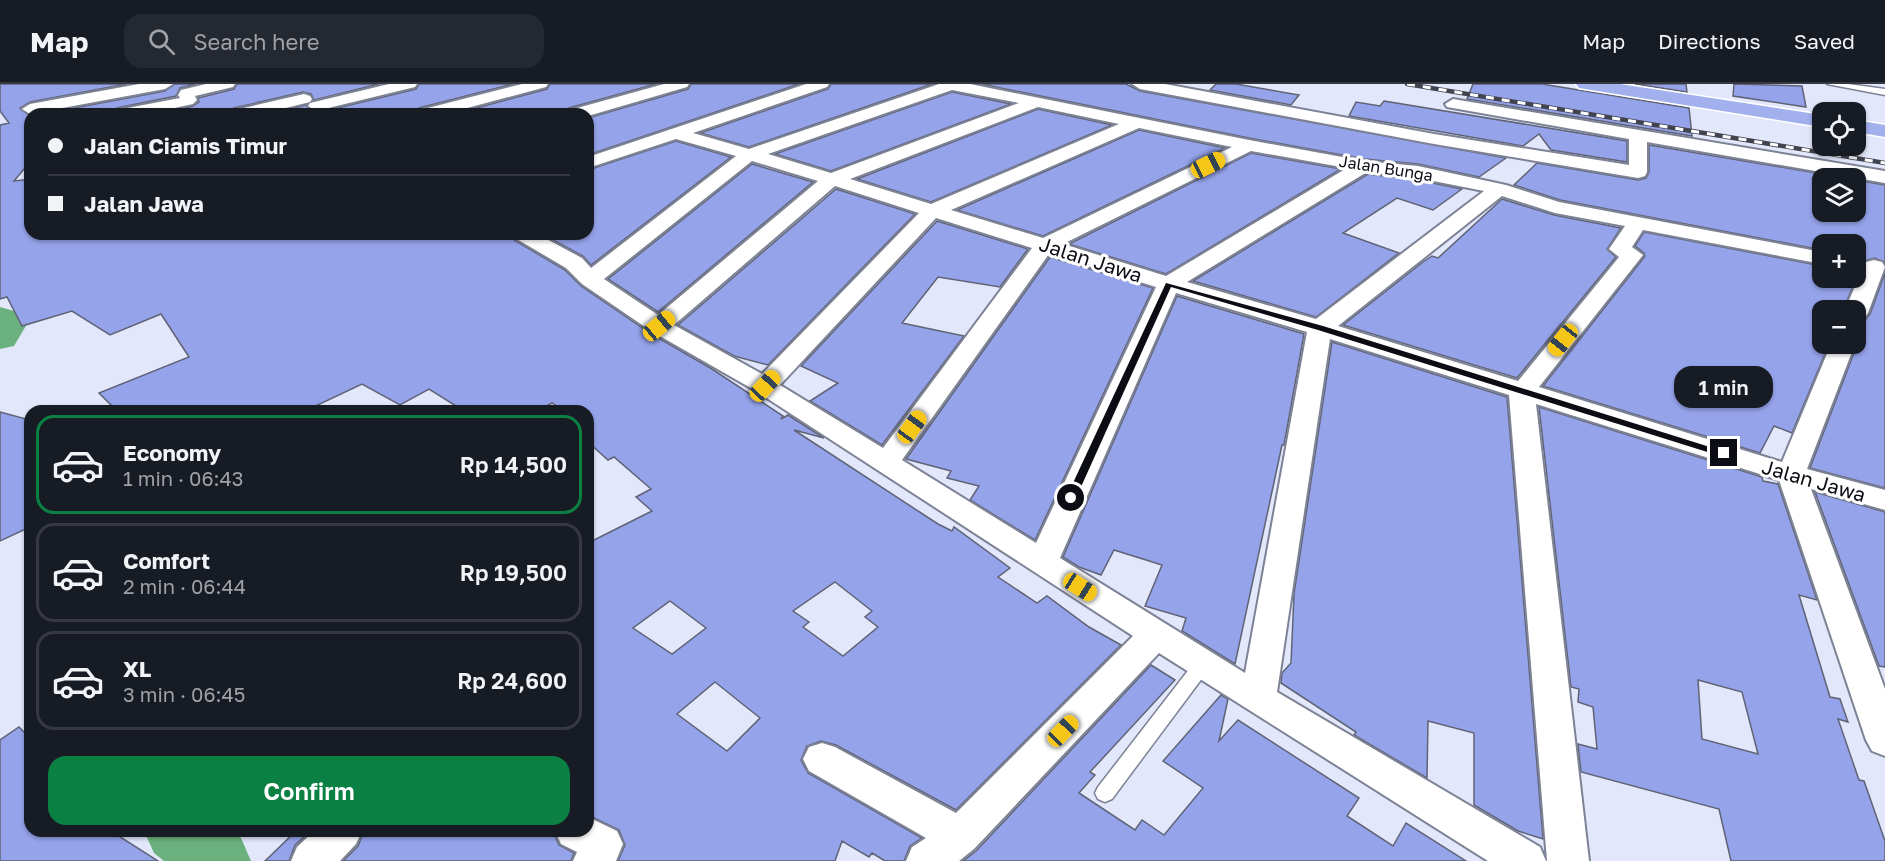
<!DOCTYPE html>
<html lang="en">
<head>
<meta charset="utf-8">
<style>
  :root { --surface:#171b24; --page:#242831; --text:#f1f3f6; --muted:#9ea1a6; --line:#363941; --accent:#0b8043 }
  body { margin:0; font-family:"Golos Text",sans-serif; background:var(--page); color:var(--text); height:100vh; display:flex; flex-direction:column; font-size:22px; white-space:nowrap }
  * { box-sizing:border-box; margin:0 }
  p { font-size:20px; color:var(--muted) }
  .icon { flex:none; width:33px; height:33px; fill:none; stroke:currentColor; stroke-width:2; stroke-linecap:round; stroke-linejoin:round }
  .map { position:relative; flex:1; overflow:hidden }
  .side { position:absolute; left:24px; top:321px; width:570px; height:432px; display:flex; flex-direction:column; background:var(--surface); border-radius:18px; box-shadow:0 2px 4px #0004 }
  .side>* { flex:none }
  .hud { position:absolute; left:24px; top:24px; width:570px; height:132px; border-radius:18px; box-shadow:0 2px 4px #0004; display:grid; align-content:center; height:132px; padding:0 24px; background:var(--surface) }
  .controls { position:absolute; left:1812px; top:18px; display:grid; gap:12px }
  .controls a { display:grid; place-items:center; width:54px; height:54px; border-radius:12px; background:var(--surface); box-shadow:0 2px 4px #0004; font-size:30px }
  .end { position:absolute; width:27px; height:27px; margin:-14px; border:8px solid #0c0d14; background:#fff; box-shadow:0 0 0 3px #fff }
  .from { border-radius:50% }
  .bubble { position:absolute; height:42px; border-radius:18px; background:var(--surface); box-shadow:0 2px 4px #0004; font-size:20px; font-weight:600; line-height:42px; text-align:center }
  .car { position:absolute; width:18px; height:36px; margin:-18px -9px; border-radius:8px; box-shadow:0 0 4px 2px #0007; background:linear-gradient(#f5c518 24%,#345 0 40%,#f5c518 0 76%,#345 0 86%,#f5c518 0) }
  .hud b { display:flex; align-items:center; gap:21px; height:57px; font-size:22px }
  .hud b+b { border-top:2px solid var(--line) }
  .hud i { width:15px; height:15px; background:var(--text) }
  ul { padding:10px 0 0; list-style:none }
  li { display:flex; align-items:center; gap:18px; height:99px; margin:0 12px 9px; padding:0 12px; border:3px solid var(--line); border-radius:18px }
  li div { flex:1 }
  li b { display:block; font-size:22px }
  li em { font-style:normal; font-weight:600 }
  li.selected { border-color:var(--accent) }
  li>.icon { width:54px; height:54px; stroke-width:1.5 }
  .cta { display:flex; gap:12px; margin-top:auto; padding:12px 24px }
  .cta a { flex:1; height:69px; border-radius:18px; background:var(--accent); color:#fff; font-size:24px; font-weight:600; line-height:69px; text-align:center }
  header { display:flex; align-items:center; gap:36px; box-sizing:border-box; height:84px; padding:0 30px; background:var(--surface); border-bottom:2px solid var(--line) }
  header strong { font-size:28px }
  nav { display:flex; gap:33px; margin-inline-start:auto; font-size:21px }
  .search { width:420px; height:54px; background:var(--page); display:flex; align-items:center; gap:15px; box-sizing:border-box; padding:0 21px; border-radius:18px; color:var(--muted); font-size:22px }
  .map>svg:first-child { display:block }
  .pier { fill:#e2e7fc }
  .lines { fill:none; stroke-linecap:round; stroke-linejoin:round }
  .river { fill:#6bb17e; fill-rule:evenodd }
  .building { fill:#95a3ea; stroke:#5f6375; stroke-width:1.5; fill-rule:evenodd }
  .lane-casing { stroke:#7d8295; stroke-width:3 }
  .street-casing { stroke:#7d8295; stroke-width:4 }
  .highway-casing { stroke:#fff; stroke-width:3 }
  .lane { fill:#fff; fill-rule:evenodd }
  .street { fill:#fff; fill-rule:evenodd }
  .highway { fill:#a2b0ee; fill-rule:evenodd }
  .rail-casing { stroke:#41434e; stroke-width:4.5 }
  .rail { stroke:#fff; stroke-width:3; stroke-dasharray:8; stroke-linecap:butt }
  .route { fill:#0c0d14 }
  .labels { text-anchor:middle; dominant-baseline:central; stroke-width:6; stroke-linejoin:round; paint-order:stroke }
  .far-street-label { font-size:16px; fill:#0c0d14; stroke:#fff }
  .street-label { font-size:20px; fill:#0c0d14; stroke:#fff }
</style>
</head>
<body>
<header>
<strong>Map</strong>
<div class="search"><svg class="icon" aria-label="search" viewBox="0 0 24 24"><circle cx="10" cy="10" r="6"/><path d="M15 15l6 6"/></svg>Search here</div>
<nav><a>Map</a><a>Directions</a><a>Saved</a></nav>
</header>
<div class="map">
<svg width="1885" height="777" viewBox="0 0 1885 777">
  <rect width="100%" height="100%" fill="#e2e7fc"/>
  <path class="pier" d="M 1787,0 L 1885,2 L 1885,14 Z"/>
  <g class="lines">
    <g class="river">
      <path d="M 0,223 L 14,227 L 27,240 L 14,262 L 0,265 Z"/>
      <path d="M 144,747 L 231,747 L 241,754 L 251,777 L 164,777 L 154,769 Z"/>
    </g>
  </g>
  <g class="building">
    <path d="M 0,0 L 127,0 L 30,18 L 20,24 L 30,32 L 30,78 L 14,97 L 30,95 L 30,150 L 510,150 L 514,156 L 565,186 L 581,202 L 650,249 L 712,285 L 783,332 L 781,335 L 788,331 L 824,354 L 794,346 L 938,440 L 952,447 L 954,443 L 1010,484 L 998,493 L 1037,519 L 1047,512 L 1089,543 L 1121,561 L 956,726 L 836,661 L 821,657 L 807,662 L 801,676 L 808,689 L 922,754 L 910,762 L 904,777 L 885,777 L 872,769 L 869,773 L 842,757 L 835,777 L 618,777 L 625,761 L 619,746 L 588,731 L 588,459 L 652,427 L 636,413 L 651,405 L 614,373 L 608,376 L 588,358 L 588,327 L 564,327 L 552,319 L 538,327 L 464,327 L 429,305 L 400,321 L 362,300 L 305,327 L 117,327 L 99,309 L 189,273 L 161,230 L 110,251 L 72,227 L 22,242 L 7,213 L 0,215 L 0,41 L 9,39 L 0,27 ZM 835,498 L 872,527 L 865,533 L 878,543 L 843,572 L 803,543 L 809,538 L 793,527 ZM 670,517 L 706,544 L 672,570 L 633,544 ZM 715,598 L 760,634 L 727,667 L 677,630 Z"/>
    <path d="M 175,0 L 196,0 L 180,4 L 176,12 L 117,24 L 113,30 L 42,30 L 165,7 Z"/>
    <path d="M 237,0 L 379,0 L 314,16 L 311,10 L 303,8 L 234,24 L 231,30 L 158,30 L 193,22 L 199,18 L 198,14 L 234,5 Z"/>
    <path d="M 419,0 L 513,0 L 419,24 L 416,30 L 271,30 L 306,21 L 317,29 L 416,5 Z"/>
    <path d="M 550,0 L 656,0 L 569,24 L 566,30 L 454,30 L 547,5 Z"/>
    <path d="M 691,0 L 799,0 L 588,71 L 588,34 L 688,5 Z"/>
    <path d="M 831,0 L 932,0 L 749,63 L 700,49 L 828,5 Z"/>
    <path d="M 981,0 L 1126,0 L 1140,7 L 1506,74 L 1479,93 L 1418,80 L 1364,75 L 1249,54 Z"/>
    <path d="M 1216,0 L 1236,0 L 1299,11 L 1291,21 L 1210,6 Z"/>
    <path d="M 1473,0 L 1542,0 L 1689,24 L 1692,52 L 1467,15 Z"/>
    <path d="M 1635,0 L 1686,0 L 1687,8 Z"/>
    <path d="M 1734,0 L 1802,2 L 1806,23 L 1733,12 Z"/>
    <path d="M 952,8 L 1011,20 L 831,87 L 775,70 Z"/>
    <path d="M 1384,17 L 1627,57 L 1627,78 L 1551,66 L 1539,50 L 1523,62 L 1349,32 L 1356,18 L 1380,22 Z"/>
    <path d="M 1038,25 L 1112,41 L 931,118 L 857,95 Z"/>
    <path d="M 1139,46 L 1225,64 L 1043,152 L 957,126 Z"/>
    <path d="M 676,57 L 731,73 L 591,181 L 583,172 L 542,150 L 588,150 L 588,86 Z"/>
    <path d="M 1649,61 L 1846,94 L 1822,94 L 1822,128 L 1856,128 L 1856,96 L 1885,101 L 1885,179 L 1875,174 L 1864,177 L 1843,226 L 1822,226 L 1822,260 L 1829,260 L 1792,349 L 1774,342 L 1760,369 L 1543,302 L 1645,172 L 1644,169 L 1635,162 L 1644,148 L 1822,182 L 1822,194 L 1856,194 L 1856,160 L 1822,160 L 1822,166 L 1560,116 L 1514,101 L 1537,79 L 1638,96 L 1646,94 L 1649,88 Z"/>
    <path d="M 1251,69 L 1341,85 L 1166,190 L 1069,160 Z"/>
    <path d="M 752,80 L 813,98 L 658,228 L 608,195 Z"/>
    <path d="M 1368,90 L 1418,96 L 1462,105 L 1433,126 L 1397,114 L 1343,149 L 1399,169 L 1316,233 L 1193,197 Z"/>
    <path d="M 836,105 L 915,130 L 768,281 L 734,272 L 678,241 Z"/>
    <path d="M 1502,115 L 1554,131 L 1621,144 L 1607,165 L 1616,173 L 1517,294 L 1343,241 L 1423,178 L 1432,172 L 1438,174 Z"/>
    <path d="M 937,137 L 1028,165 L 1000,203 L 938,193 L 902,239 L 964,252 L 882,361 L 810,317 L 838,299 L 801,282 Z"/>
    <path d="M 1050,173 L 1153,204 L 1035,456 L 970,416 L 979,402 L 947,394 L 951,387 L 906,375 Z"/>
    <path d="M 1885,189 L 1885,404 L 1810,384 L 1857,261 L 1856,238 L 1865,236 L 1870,230 Z"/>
    <path d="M 1177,212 L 1304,250 L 1284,361 L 1282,361 L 1235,580 L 1182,547 L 1186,534 L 1145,522 L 1162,481 L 1114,466 L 1101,491 L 1079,483 L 1063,473 Z"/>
    <path d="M 1332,258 L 1507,313 L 1543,755 L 1518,747 L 1474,721 L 1474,649 L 1428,637 L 1427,694 L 1354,651 L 1356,648 L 1281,599 L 1282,589 L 1291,579 L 1294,510 Z"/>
    <path d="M 1539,323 L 1762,393 L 1763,397 L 1778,400 L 1817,516 L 1799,511 L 1830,613 L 1840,615 L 1848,638 L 1838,635 L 1859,696 L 1864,697 L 1885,757 L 1885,777 L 1731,777 L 1719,725 L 1581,688 L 1578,660 L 1597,665 L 1593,623 L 1578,618 L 1579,605 L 1571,603 ZM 1698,596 L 1742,608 L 1758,670 L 1702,655 Z"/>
    <path d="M 0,328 L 30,336 L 30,443 L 0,457 Z"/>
    <path d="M 1815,408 L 1885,428 L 1885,583 L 1879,582 Z"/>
    <path d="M 1151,581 L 1175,596 L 1090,688 L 1095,691 L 1079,709 L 1135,746 L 1142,736 L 1164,751 L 1203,704 L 1163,677 L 1221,611 L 1228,615 L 1219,657 L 1238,636 L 1359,714 L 1347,732 L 1393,762 L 1406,739 L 1466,777 L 963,777 L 976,767 Z"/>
    <path d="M 19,643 L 30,654 L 30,747 L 111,747 L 158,777 L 0,777 L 0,656 Z"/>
    <path d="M 296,747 L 311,747 L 295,761 L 289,777 L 265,777 Z"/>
    <path d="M 364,747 L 553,747 L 559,761 L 574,769 L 571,777 L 343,777 L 358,762 Z"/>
  </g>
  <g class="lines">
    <g class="lane-casing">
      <g id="lane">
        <path d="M 1827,0 L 1848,0 L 1885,5 L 1885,11 Z"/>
        <path d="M 1203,573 L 1209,575 L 1212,580 L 1209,585 L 1112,715 L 1105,718 L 1098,715 L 1095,709 L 1098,703 L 1197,575 Z"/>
      </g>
    </g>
    <g class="street-casing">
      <g id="street">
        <path d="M 139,0 L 173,0 L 165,5 L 30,30 L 22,25 L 30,20 Z"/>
        <path d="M 206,0 L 235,0 L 233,3 L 195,12 L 197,16 L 193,20 L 147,30 L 115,30 L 117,26 L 180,14 L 178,11 L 181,6 Z"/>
        <path d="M 389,0 L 417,0 L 415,3 L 316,27 L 308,22 L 310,19 Z"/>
        <path d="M 522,0 L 548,0 L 546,3 L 445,30 L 418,30 L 420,26 Z"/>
        <path d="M 664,0 L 689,0 L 687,3 L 588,32 L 568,30 L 570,26 Z"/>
        <path d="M 806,0 L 829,0 L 827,3 L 693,49 L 749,65 L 939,0 L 970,0 L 1249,56 L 1364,77 L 1418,82 L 1506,101 L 1559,118 L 1822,168 L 1822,180 L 1643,146 L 1632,163 L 1643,171 L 1539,303 L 1782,378 L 1831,260 L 1855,260 L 1807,385 L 1885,406 L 1885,426 L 1811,405 L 1885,605 L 1885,672 L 1872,667 L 1866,656 L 1779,396 L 1536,320 L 1589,777 L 1547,777 L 1509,311 L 1330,255 L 1277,608 L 1540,763 L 1546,777 L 1488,777 L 1159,569 L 974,765 L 959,777 L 906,777 L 912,763 L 926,754 L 809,687 L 803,675 L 809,663 L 822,659 L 835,663 L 956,729 L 1133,552 L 756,307 L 651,247 L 582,200 L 566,184 L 515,154 L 512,150 L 537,150 L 582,174 L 591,184 L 736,72 L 676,55 L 588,84 L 588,73 ZM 952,6 L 1019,19 L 831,89 L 768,70 ZM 1038,23 L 1119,40 L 931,120 L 850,95 ZM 1139,44 L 1232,63 L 1043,154 L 951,126 ZM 1251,67 L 1347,84 L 1166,192 L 1063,160 ZM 752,77 L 818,97 L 658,231 L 604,195 ZM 1367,88 L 1418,94 L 1484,107 L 1316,235 L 1187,198 ZM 835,102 L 919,129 L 762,290 L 674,241 ZM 1502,112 L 1555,129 L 1625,142 L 1609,165 L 1619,173 L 1518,297 L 1338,242 ZM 936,134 L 1032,164 L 883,364 L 780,301 ZM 1049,170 L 1156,203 L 1036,459 L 902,376 ZM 1176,209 L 1307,248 L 1245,589 L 1060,474 Z"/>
        <path d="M 1132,0 L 1165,0 L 1434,50 L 1629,81 L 1629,55 L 1447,23 L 1445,20 L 1453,15 L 1885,87 L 1885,99 L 1647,58 L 1647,88 L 1645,92 L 1638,94 L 1434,60 L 1140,5 Z"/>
        <path d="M 304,10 L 310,12 L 312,15 L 310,18 L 262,30 L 233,30 L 235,26 Z"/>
        <path d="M 1874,176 L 1882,178 L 1885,183 L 1868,229 L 1864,234 L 1856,236 L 1856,226 L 1845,226 L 1863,183 L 1866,178 Z"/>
        <path d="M 588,733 L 617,747 L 623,760 L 616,777 L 573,777 L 577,768 L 561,760 L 555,747 L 588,747 Z"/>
        <path d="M 314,747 L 362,747 L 356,760 L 340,777 L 291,777 L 297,763 Z"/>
      </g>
    </g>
    <g class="highway-casing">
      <g id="highway">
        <path d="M 1576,0 L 1620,0 L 1822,31 L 1822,43 L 1585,5 L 1579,4 Z"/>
        <path d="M 1856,36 L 1885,41 L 1885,53 L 1856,48 Z"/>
      </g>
    </g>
    <use href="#lane" class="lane"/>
    <use href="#street" class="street"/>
    <use href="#highway" class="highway"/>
    <g class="rail-casing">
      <path id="rail" d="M 1407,0 L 1885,79"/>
    </g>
    <use href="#rail" class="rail"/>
  </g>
  <path class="route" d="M 1166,199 L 1323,242 L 1729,369 L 1720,372 L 1318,246 L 1171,203 L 1076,414 L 1071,418 L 1068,417 L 1066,414 Z"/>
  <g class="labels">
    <g class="far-street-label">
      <text transform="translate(1386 84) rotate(9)">Jalan Bunga</text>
    </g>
    <g class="street-label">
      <text transform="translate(1091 175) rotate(18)">Jalan Jawa</text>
      <text transform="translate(1814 396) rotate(16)">Jalan Jawa</text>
    </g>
  </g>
</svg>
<div class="controls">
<a><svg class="icon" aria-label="locate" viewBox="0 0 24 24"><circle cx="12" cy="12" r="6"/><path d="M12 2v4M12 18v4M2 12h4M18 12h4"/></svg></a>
<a><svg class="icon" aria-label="layers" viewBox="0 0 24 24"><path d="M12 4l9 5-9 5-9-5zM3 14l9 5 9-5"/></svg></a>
<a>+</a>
<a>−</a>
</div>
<i class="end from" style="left:1071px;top:414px"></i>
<i class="end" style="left:1724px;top:369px"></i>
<div class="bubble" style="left:1674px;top:282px;width:99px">1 min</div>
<i class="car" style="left:1208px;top:81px;rotate:64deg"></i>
<i class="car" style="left:659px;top:242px;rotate:50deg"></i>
<i class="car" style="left:1563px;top:256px;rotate:219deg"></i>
<i class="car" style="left:765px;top:302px;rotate:43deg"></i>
<i class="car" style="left:912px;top:343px;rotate:36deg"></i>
<i class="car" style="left:1080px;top:503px;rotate:122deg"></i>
<i class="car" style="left:1063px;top:647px;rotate:44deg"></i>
<div class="hud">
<b><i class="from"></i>Jalan Ciamis Timur</b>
<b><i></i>Jalan Jawa</b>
</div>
<section class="side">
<ul>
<li class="selected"><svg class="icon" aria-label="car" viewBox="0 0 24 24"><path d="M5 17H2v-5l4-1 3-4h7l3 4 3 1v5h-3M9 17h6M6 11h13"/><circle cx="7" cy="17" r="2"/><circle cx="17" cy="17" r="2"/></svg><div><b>Economy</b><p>1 min · 06:43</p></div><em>Rp 14,500</em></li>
<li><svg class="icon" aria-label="car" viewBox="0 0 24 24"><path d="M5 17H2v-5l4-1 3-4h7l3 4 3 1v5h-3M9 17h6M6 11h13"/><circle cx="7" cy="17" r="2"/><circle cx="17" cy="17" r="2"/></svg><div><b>Comfort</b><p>2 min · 06:44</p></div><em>Rp 19,500</em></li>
<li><svg class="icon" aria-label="car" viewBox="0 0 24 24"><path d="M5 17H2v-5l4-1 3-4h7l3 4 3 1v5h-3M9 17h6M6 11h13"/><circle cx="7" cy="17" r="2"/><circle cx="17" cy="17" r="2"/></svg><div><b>XL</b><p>3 min · 06:45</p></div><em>Rp 24,600</em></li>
</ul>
<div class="cta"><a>Confirm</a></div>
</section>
</div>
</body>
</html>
